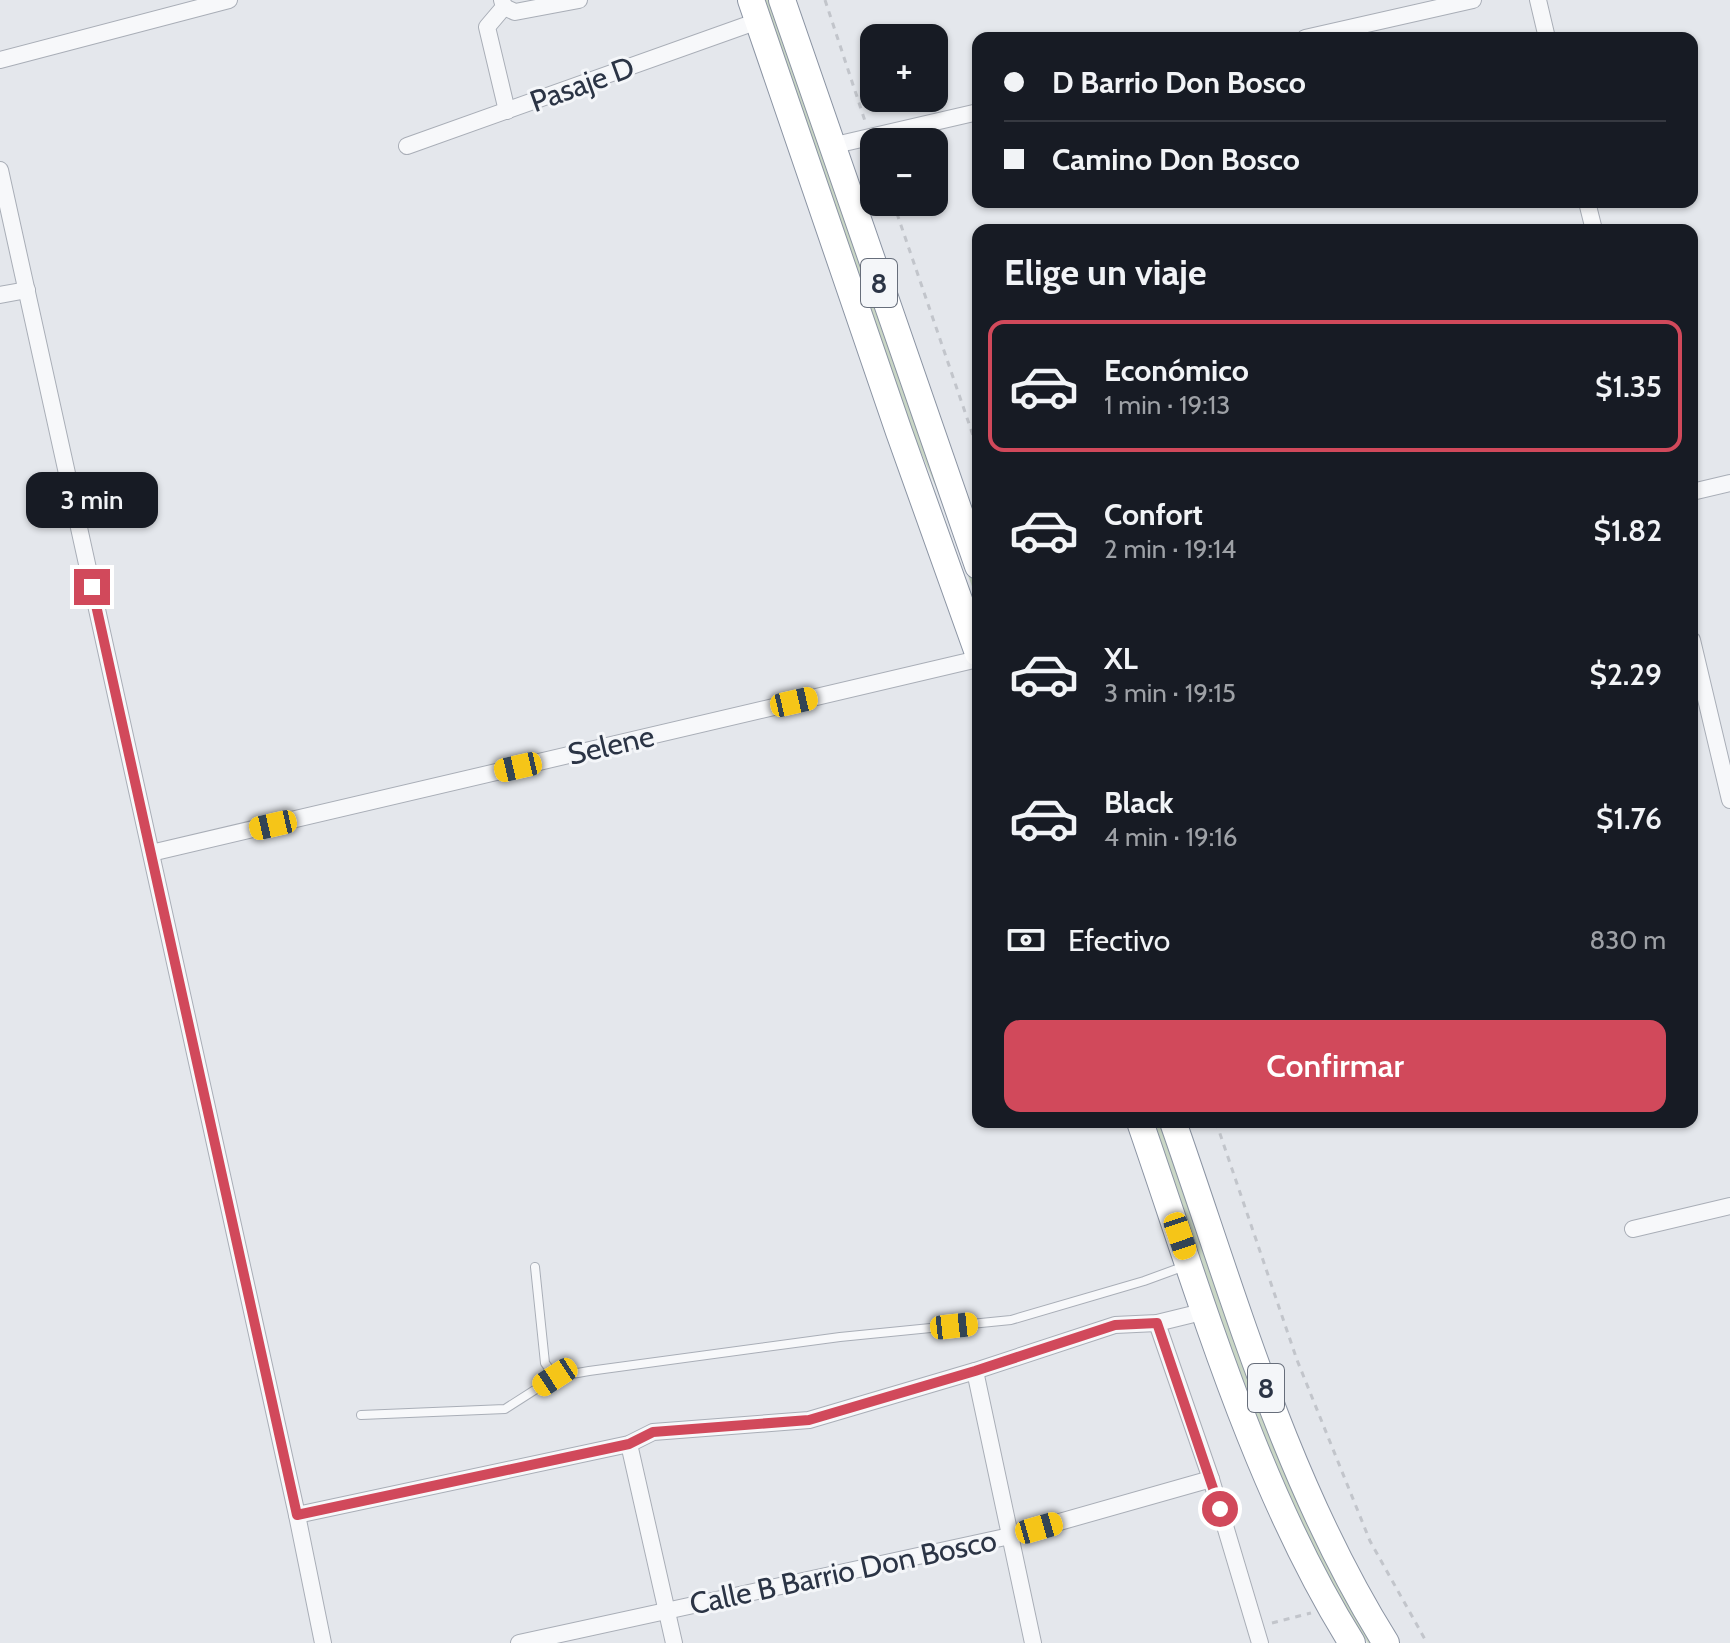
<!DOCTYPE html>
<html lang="es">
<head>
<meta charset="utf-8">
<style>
  :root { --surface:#171b24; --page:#20242c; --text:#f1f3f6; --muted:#9ea1a6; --line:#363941; --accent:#d1495b }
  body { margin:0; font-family:Cabin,sans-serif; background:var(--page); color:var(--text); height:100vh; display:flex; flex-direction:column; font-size:30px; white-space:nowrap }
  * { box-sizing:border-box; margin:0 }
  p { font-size:26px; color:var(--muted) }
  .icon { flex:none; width:44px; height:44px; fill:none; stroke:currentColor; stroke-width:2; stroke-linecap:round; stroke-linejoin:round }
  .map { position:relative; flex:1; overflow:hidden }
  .drawer { position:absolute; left:972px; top:224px; width:726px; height:904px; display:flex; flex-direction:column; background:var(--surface); border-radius:16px; box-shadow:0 2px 6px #0004 }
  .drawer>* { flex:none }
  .banner { position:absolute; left:972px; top:32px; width:726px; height:176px; border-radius:16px; box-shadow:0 2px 6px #0004; display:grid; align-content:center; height:176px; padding:0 32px; background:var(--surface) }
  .buttons { position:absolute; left:860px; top:24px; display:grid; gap:16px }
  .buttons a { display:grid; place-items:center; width:88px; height:88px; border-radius:16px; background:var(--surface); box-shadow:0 2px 6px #0004; font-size:40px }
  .end { position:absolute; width:36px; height:36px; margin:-18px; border:10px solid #d1495b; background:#fff; box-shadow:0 0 0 4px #fff }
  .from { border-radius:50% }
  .bubble { position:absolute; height:56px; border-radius:16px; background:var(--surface); box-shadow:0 2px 6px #0004; font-size:26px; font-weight:600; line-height:56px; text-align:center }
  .car { position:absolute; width:24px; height:48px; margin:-24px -12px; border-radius:10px; box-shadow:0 0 6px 2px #0007; background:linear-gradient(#f5c518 24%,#345 0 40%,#f5c518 0 76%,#345 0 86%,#f5c518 0) }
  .banner b { display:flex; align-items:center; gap:28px; height:76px; font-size:30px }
  .banner b+b { border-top:2px solid var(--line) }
  .banner i { width:20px; height:20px; background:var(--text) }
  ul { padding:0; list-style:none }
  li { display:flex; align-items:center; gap:24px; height:132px; margin:0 16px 12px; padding:0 16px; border:4px solid transparent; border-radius:16px }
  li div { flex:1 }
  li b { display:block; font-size:30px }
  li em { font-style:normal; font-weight:600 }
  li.active { border-color:var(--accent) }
  li>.icon { width:72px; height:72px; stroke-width:1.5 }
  h2 { padding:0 32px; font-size:36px; line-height:96px }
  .pay { display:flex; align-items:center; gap:20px; height:88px; padding:0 32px; font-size:30px }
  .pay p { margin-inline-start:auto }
  .cta { display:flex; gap:16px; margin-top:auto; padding:16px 32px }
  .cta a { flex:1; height:92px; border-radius:16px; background:var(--accent); color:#fff; font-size:32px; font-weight:600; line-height:92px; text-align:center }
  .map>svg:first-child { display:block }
  .green { fill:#c9d6c5 }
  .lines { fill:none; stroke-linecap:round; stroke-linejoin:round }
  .service-casing { stroke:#a9aeb7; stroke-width:10 }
  .minor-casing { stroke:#a9aeb7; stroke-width:18 }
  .trunk-casing { stroke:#8b94a3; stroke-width:28 }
  .path { stroke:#c2c5cb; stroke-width:3; stroke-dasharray:6 6; stroke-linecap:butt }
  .service { stroke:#f7f8fa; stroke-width:8 }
  .minor { stroke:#f7f8fa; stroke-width:16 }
  .trunk { stroke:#fff; stroke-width:26 }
  .route { stroke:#d1495b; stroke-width:10 }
  .labels { text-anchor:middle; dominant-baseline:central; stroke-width:6; stroke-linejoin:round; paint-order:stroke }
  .shield { fill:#f4f6f9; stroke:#676e7b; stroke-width:2 }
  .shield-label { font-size:28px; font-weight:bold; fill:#2b3445 }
  .street-label { font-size:30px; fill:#2b3445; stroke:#f4f6f9 }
</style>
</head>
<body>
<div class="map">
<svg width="1730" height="1643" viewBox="0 0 1730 1643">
  <rect width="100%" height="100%" fill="#e4e7ec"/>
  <g class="green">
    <path d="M 760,0 L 771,0 L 978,592 L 978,603 L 936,487 L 904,413 Z"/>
    <path d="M 1152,1122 L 1161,1122 L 1374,1643 L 1368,1643 L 1324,1575 L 1260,1432 Z"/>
  </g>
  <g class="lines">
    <g class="service-casing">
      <g id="service">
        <path d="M 535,1267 L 545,1363 L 555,1377"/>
        <path d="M 361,1415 L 505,1409 L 555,1377 L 589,1371 L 840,1337 L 1011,1320 L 1144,1281 L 1185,1266"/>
      </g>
    </g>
    <g class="minor-casing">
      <g id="minor">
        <path d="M 502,0 L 504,7 L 487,27 L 507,111"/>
        <path d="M 1538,0 L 1547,38"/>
        <path d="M 504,7 L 515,12 L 579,0"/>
        <path d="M 1305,38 L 1473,0"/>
        <path d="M 0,60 L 229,0"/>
        <path d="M 407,146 L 758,21"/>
        <path d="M 831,146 L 978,112"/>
        <path d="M 0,170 L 297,1515 L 323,1643"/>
        <path d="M 1587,202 L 1594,230"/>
        <path d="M 0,295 L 27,290"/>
        <path d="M 1692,492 L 1730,483"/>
        <path d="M 1692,640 L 1730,800"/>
        <path d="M 151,853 L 978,659"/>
        <path d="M 1633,1229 L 1730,1206"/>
        <path d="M 1157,1323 L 1211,1479 L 1260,1643"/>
        <path d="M 975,1371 L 1033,1643"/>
        <path d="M 629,1444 L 674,1643"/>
        <path d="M 297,1515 L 629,1444 L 653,1432 L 809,1420 L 975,1371 L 1115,1325 L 1157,1323 L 1206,1311"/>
        <path d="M 519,1643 L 1010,1536 L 1211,1479"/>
      </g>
    </g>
    <g class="trunk-casing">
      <g id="trunk">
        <path d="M 751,0 L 899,432 L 978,653"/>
        <path d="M 782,0 L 978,566"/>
        <path d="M 1140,1122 C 1200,1295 1255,1488 1352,1643"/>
        <path d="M 1173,1122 C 1235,1299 1286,1483 1386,1643"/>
      </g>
    </g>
    <g class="path">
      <path d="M 825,0 L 865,121"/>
      <path d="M 893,202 L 978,450"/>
      <path d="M 1216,1122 L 1297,1360 L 1370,1541 L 1427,1643"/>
      <path d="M 1272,1623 L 1311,1613"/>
    </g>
    <use href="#service" class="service"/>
    <use href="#minor" class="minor"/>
    <use href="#trunk" class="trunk"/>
  </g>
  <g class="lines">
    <path class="route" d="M 92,587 L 297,1515 L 629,1444 L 653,1432 L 809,1420 L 975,1371 L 1115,1325 L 1157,1323 L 1220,1509"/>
  </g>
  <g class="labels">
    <g class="shield">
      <rect x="861" y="259" width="36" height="48" rx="6"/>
      <rect x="1248" y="1364" width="36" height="48" rx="6"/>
    </g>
    <g class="shield-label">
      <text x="879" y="283">8</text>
      <text x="1266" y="1388">8</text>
    </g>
    <g class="street-label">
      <text transform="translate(582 84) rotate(-20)">Pasaje D</text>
      <text transform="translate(611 745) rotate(-13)">Selene</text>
      <text transform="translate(843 1572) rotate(-12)">Calle B Barrio Don Bosco</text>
    </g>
  </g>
</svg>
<div class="buttons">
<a>+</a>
<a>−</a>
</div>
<i class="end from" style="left:1220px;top:1509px"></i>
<i class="end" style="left:92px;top:587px"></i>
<div class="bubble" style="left:26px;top:472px;width:132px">3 min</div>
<i class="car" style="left:794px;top:702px;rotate:77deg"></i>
<i class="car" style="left:518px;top:767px;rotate:257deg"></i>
<i class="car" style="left:273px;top:825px;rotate:257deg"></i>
<i class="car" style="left:1180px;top:1236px;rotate:161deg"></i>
<i class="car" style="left:954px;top:1326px;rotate:84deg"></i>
<i class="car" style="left:555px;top:1377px;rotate:237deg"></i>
<i class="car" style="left:1039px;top:1528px;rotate:74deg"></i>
<div class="banner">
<b><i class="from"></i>D Barrio Don Bosco</b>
<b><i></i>Camino Don Bosco</b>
</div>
<section class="drawer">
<h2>Elige un viaje</h2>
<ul>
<li class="active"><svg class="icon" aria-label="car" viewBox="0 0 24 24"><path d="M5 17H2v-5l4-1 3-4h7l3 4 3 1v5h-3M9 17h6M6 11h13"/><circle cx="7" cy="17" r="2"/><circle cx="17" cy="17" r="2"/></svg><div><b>Económico</b><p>1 min · 19:13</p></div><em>$1.35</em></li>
<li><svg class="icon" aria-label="car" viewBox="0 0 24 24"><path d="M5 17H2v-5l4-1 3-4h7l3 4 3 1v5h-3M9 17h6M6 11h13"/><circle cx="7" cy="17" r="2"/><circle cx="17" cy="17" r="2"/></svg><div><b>Confort</b><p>2 min · 19:14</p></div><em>$1.82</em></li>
<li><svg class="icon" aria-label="car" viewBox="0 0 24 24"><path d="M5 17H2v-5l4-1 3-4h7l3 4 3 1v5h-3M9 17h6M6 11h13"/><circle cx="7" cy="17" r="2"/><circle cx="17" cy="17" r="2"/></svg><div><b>XL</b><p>3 min · 19:15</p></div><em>$2.29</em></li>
<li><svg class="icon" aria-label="car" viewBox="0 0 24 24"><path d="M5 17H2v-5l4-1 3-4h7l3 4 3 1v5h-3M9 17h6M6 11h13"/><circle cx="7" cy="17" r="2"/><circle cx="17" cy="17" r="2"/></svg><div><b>Black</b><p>4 min · 19:16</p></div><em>$1.76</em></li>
</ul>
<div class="pay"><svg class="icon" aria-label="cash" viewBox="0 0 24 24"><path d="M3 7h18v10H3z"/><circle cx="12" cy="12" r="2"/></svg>Efectivo<p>830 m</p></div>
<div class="cta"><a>Confirmar</a></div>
</section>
</div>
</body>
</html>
